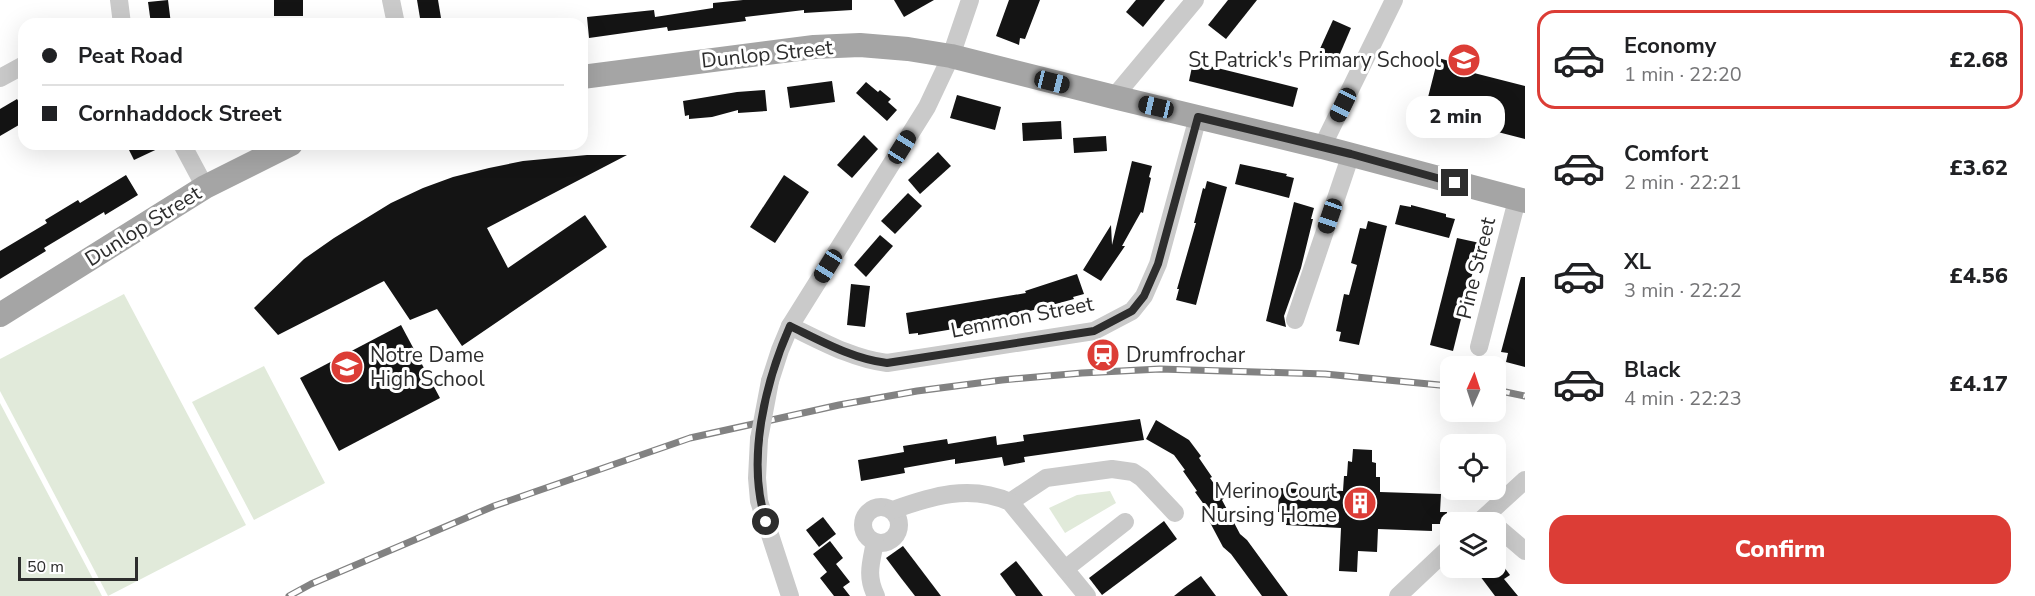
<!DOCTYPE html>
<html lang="en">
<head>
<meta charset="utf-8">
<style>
  :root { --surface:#fff; --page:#f6f6f6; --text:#202124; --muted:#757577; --line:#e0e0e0; --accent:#dc3d36 }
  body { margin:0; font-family:"Nunito Sans",sans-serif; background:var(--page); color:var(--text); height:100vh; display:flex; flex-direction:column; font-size:22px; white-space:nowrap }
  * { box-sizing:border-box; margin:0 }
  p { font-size:20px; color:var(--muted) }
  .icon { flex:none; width:33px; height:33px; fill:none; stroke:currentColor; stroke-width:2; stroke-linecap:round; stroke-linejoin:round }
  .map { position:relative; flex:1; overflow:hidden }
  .panel { display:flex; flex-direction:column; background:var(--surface); width:510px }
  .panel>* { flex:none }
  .banner { position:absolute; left:18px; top:18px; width:570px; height:132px; border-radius:18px; box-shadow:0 6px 24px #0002; display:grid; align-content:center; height:132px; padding:0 24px; background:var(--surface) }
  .needle { width:39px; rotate:3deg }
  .buttons { position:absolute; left:1440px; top:356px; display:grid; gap:12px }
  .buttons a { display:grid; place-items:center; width:66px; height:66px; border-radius:12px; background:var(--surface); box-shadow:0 6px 24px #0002; font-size:30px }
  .scale { position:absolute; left:18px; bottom:15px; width:120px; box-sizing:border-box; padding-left:6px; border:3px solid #2d2d2d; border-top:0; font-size:16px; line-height:21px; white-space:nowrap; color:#2d2d2d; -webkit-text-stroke:4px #fff; paint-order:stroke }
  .end { position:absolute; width:27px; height:27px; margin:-14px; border:8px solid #2d2d2d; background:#fff; box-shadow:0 0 0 3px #fff }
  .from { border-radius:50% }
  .bubble { position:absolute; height:42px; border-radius:18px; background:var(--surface); box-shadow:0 6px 24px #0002; font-size:20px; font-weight:800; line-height:42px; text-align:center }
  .car { position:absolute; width:18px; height:36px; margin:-18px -9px; border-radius:8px; box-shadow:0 0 4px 2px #0007; background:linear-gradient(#222 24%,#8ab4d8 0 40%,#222 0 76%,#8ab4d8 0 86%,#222 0) }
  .banner b { display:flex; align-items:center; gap:21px; height:57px; font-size:22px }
  .banner b+b { border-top:2px solid var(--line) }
  .banner i { width:15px; height:15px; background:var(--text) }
  ul { padding:10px 0 0; list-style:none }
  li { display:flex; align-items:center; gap:18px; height:99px; margin:0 12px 9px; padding:0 12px; border:3px solid transparent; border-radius:18px }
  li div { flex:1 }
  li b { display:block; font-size:22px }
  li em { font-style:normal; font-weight:800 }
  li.current { border-color:var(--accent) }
  li>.icon { width:54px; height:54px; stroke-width:1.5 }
  .action { display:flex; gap:12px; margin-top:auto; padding:12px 24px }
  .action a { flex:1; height:69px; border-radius:18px; background:var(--accent); color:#fff; font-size:24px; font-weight:800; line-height:69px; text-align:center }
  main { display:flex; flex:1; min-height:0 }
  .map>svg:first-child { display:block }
  .green { fill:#e1eada }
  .building { fill:#141414 }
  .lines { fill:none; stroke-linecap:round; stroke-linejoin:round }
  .minor { stroke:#cacaca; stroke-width:18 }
  .major { stroke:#a5a5a5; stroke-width:24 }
  .rail-casing { stroke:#828282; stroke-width:7 }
  .rail { stroke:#fff; stroke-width:4.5; stroke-dasharray:14; stroke-linecap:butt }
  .minor-bridge { stroke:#cacaca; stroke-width:18 }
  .route { stroke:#2d2d2d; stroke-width:8 }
  .labels { text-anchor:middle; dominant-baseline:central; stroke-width:6; stroke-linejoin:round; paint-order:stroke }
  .street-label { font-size:21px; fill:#2d2d2d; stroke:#fff }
  .poi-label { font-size:21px; fill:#2d2d2d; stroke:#fff; text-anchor:end }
</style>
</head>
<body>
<main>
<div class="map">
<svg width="1525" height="596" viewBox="0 0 1525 596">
  <rect width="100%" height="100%" fill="#fff"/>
  <g class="green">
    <path d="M 124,294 L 246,525 L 108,596 L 0,391 L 0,359 Z"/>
    <path d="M 264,366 L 325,483 L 254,520 L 192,402 Z"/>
    <path d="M 0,403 L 102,596 L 0,596 Z"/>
    <path d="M 1110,491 L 1116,503 L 1065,533 L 1049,508 L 1077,495 Z"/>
  </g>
  <g class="building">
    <path d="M 168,0 L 171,24 L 151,24 L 148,2 Z"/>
    <rect x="274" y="0" width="29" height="16"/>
    <path d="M 417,0 L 438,0 L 442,24 L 421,24 Z"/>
    <path d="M 743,0 L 852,0 L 852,10 L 804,13 L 804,10 L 745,17 L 746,21 L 668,31 L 667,27 L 589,38 L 587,17 L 654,10 L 655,17 L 713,8 L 713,3 Z"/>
    <path d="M 894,0 L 934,0 L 904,17 Z"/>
    <path d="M 1009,0 L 1040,0 L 1025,39 L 1020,38 L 1019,45 L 996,36 Z"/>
    <path d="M 1136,0 L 1165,0 L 1143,27 L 1126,12 Z"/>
    <path d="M 1228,0 L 1257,0 L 1226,39 L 1208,25 Z"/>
    <path d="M 1333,20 L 1351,28 L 1333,70 L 1314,62 Z"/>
    <path d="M 1438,58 L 1476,68 L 1474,73 L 1525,86 L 1525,139 L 1424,113 Z"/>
    <path d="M 1193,62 L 1298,88 L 1293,107 L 1189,81 Z"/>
    <path d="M 832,81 L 835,102 L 790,108 L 787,87 Z"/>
    <path d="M 866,82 L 878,92 L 880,90 L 891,99 L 888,102 L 897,110 L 887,121 L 856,93 Z"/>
    <path d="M 765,90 L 767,111 L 738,113 L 738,110 L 712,117 L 689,119 L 689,115 L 685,116 L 683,101 L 737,92 Z"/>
    <path d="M 957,95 L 1001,107 L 995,130 L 950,118 Z"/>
    <path d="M 17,99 L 24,110 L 24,122 L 0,136 L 0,109 Z"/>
    <path d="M 1061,121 L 1062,139 L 1023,141 L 1022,123 Z"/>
    <path d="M 864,135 L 878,149 L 852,178 L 837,165 Z"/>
    <path d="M 1106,136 L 1107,151 L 1074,153 L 1073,138 Z"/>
    <path d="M 126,144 L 168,144 L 134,160 Z"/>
    <path d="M 938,152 L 951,166 L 920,194 L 908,180 Z"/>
    <path d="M 587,155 L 627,155 L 487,228 L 508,268 L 585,215 L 607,247 L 462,346 L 437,309 L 410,320 L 384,281 L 278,335 L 254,308 L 304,259 L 334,238 L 391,203 L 423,188 L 453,177 L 489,168 L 523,161 Z"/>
    <path d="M 1132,161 L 1152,166 L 1149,177 L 1151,178 L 1143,213 L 1141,212 L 1122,246 L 1125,246 L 1101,281 L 1083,270 L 1111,225 L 1112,245 Z"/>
    <path d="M 1240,164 L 1287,174 L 1286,176 L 1294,178 L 1289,198 L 1235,184 Z"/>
    <path d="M 126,175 L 138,195 L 105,215 L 104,212 L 44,248 L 46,251 L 0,279 L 0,251 L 47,223 L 45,220 L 78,200 L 80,203 Z"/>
    <path d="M 784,175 L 809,192 L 775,243 L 750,227 Z"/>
    <path d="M 1207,181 L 1227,187 L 1196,305 L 1176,300 L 1179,289 L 1177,289 L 1196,223 L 1194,223 L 1203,188 L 1205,189 Z"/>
    <path d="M 908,193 L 922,206 L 895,234 L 881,221 Z"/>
    <path d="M 1294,202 L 1314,208 L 1311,219 L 1313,219 L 1301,268 L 1284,316 L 1286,327 L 1266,321 Z"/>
    <path d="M 1400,205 L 1411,207 L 1411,205 L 1446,214 L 1446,217 L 1455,219 L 1449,238 L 1395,224 Z"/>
    <path d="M 1368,221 L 1387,226 L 1359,345 L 1339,341 L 1341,332 L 1336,331 L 1344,294 L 1349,295 L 1354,276 L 1357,265 L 1351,263 L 1360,228 L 1366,229 Z"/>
    <path d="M 880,235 L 893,246 L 866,277 L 854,265 Z"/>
    <path d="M 1457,238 L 1480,243 L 1453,351 L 1430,345 Z"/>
    <path d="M 1077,274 L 1084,294 L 1073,297 L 1074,299 L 1015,315 L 1015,317 L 1007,318 L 1007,320 L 918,335 L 918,333 L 909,334 L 906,313 L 1026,293 L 1025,291 Z"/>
    <path d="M 1521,277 L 1525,277 L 1525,367 L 1506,362 L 1508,353 L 1501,352 Z"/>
    <path d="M 851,284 L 870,286 L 865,327 L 847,325 Z"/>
    <path d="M 401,325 L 440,398 L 339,451 L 300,378 Z"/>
    <path d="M 1140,419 L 1144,440 L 1024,457 L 1025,462 L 1004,466 L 1002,457 L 955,464 L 955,459 L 904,468 L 905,473 L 861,481 L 858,460 L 904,452 L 903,446 L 947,439 L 948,444 L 996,436 L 997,445 L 1024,441 L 1023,435 Z"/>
    <path d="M 1156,420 L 1189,440 L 1201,456 L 1199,458 L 1212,477 L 1210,478 L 1224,498 L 1222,500 L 1240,534 L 1247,540 L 1288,596 L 1262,596 L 1231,554 L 1223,547 L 1206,515 L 1210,513 L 1195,492 L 1197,491 L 1183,471 L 1185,470 L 1174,455 L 1146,439 Z"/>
    <path d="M 1353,449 L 1372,450 L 1372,462 L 1376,463 L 1376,477 L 1380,477 L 1380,492 L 1441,494 L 1440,512 L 1447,512 L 1446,524 L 1432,524 L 1432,531 L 1378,529 L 1377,552 L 1358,551 L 1357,572 L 1339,571 L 1341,528 L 1286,525 L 1287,512 L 1278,512 L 1279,488 L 1343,491 L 1344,476 L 1347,476 L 1348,461 L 1352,462 Z"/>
    <path d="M 823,517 L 836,534 L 819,547 L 806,530 Z"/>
    <path d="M 1164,521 L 1177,539 L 1102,595 L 1089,578 Z"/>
    <path d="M 830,541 L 843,558 L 836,564 L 850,582 L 843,587 L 850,596 L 834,596 L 820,578 L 827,572 L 813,554 Z"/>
    <path d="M 903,546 L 916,563 L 941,596 L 915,596 L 901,578 L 886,558 Z"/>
    <path d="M 1016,561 L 1024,571 L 1043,596 L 1016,596 L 1000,574 Z"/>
    <path d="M 1484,567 L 1504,567 L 1510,575 L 1504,579 L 1518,596 L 1495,596 L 1477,572 Z"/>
    <path d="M 1201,576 L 1216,596 L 1174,596 L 1184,588 Z"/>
  </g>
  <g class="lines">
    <g class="minor">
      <path d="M 119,0 L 122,24"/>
      <path d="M 391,0 L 396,24"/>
      <path d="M 0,78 L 24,65"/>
      <path d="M 1114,97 L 1195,0"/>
      <path d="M 182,144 L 205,187"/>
      <path d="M 1322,147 L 1394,0"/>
      <path d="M 1295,320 L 1351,154"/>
      <path d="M 790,326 C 821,341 853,359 887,363 L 1094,331 L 1132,311 L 1144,296 L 1158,264 L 1198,117"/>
      <path d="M 1479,347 L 1517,200"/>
      <path d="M 770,381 L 780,350 L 790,326 L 927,107 L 951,56 L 970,0"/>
      <path d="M 759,439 L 757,478 L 759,501 L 790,596"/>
      <path d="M 1010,502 L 1046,478 L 1112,469 L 1133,472 L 1142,478 L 1175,513"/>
      <circle cx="881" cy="525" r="18"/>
      <path d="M 893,510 C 932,496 970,484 1010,502 L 1087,596"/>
      <path d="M 1479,522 L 1525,480"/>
      <path d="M 1496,526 L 1525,551"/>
      <path d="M 875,542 C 871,563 866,576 876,596"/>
      <path d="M 1065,569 L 1125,522"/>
      <path d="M 1398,596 L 1450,547"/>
    </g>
    <g class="major">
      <path d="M 582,77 L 814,47 L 860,45 L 908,49 L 951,56 L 1114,97 L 1322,147 L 1525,201"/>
      <path d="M 0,315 L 205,187 L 291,144"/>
    </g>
    <g class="rail-casing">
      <g id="rail">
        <path d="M 1496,390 L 1525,396"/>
        <path d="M 289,596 L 311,584 L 494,506 L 690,438 L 839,405 L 917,391 L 1002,380 L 1082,373 L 1160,369 L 1325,374 L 1450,386"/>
      </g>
    </g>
    <use href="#rail" class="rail"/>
    <path class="minor-bridge" d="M 759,439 L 770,381"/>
  </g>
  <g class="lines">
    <path class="route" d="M 766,522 C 746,460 765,383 790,326 C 821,341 853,359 887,363 L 1094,331 L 1132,311 L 1144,296 L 1158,264 L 1198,117 L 1351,154 L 1455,183"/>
  </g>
  <defs>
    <g id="school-disc" transform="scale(1.725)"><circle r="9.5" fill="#dc3d36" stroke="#fff"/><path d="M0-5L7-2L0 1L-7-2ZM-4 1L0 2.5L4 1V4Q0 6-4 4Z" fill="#fff"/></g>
    <g id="station-disc" transform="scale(1.725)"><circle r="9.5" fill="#dc3d36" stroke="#fff"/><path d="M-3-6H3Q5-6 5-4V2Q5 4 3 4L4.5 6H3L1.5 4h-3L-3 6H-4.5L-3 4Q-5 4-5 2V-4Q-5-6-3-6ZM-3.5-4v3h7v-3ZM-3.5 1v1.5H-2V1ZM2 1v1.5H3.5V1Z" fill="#fff"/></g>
    <g id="building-disc" transform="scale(1.725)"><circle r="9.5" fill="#dc3d36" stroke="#fff"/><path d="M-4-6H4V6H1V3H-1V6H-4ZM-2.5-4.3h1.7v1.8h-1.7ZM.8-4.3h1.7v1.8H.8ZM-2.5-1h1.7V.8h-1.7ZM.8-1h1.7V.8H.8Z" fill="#fff"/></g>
  </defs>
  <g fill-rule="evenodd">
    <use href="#school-disc" x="1464" y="60"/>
    <use href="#station-disc" x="1103" y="355"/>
    <use href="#school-disc" x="347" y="367"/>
    <use href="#building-disc" x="1360" y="503"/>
  </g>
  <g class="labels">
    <g class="street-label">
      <text transform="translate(767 54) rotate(-6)">Dunlop Street</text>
      <text transform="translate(143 226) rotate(-32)">Dunlop Street</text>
      <text transform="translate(1476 268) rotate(-76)">Pine Street</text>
      <text transform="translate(1022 317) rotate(-11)">Lemmon Street</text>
    </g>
    <g class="poi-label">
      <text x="1441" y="60">St Patrick's Primary School</text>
      <text x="370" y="355" text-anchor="start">Notre Dame<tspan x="370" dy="24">High School</tspan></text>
      <text x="1126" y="355" text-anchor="start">Drumfrochar</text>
      <text x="1337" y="491">Merino Court<tspan x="1337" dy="24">Nursing Home</tspan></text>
    </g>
  </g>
</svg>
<div class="buttons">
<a><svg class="needle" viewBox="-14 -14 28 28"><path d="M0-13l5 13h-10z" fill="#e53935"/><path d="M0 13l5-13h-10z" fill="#757577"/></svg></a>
<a><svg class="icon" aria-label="locate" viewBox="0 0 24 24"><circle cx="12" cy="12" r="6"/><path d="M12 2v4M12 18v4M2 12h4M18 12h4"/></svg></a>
<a><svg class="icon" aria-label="layers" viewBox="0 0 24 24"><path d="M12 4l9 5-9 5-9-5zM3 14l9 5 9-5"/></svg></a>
</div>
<div class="scale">50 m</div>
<i class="end from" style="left:766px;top:522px"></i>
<i class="end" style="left:1455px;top:183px"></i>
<div class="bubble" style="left:1406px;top:96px;width:99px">2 min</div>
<i class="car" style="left:1052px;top:82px;rotate:104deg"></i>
<i class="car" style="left:1343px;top:105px;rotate:206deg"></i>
<i class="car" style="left:1156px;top:107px;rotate:283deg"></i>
<i class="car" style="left:902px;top:147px;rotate:32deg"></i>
<i class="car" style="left:1330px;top:216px;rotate:199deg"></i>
<i class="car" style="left:828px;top:266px;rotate:212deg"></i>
<div class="banner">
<b><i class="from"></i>Peat Road</b>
<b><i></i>Cornhaddock Street</b>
</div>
</div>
<section class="panel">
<ul>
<li class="current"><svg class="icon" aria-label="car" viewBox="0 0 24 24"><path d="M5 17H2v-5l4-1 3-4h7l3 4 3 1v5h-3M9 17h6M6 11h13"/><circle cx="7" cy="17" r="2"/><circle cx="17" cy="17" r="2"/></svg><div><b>Economy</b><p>1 min · 22:20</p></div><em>£2.68</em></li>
<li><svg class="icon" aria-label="car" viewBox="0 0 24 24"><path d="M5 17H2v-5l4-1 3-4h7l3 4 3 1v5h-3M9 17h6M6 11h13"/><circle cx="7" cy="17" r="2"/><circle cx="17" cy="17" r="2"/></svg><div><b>Comfort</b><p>2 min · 22:21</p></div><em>£3.62</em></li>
<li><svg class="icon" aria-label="car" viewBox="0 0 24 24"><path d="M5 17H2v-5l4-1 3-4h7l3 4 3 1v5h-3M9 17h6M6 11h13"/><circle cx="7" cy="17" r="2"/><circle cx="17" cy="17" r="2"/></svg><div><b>XL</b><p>3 min · 22:22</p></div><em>£4.56</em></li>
<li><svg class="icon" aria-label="car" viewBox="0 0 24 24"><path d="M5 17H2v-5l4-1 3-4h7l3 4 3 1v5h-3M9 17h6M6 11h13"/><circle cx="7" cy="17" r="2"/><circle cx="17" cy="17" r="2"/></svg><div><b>Black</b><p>4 min · 22:23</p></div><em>£4.17</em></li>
</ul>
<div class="action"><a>Confirm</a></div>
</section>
</main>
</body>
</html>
